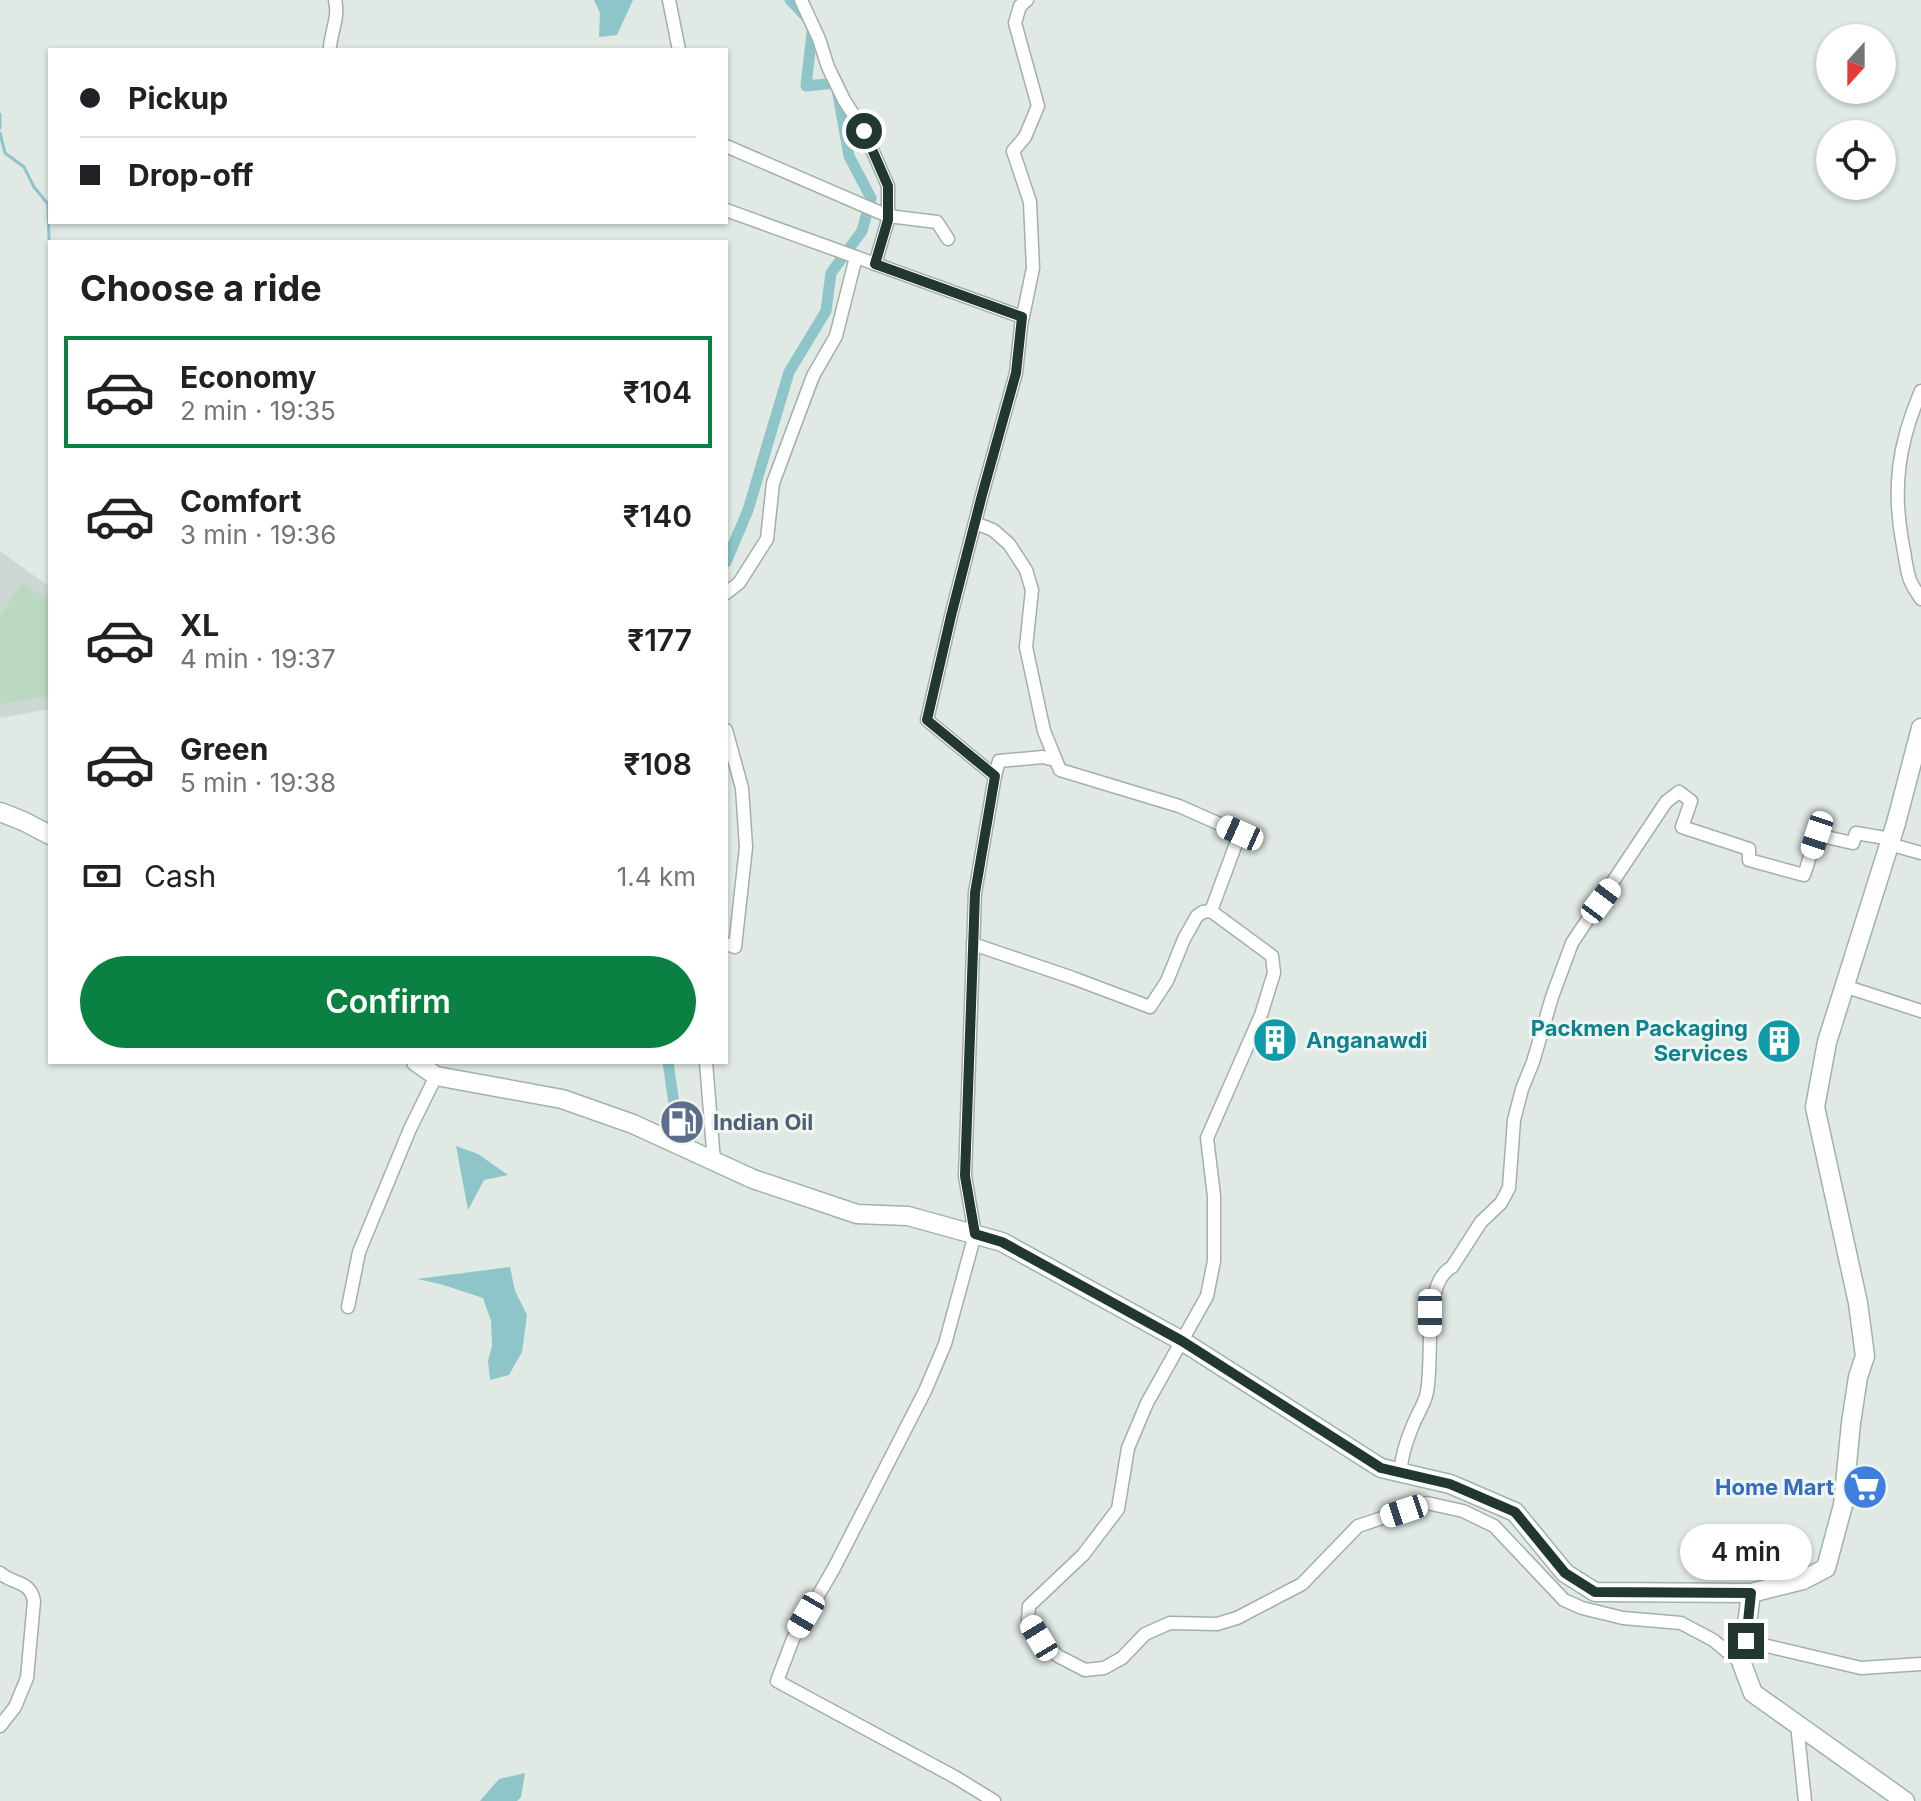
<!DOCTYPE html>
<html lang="en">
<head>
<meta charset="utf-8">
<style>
  :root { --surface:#fff; --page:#f2f2f2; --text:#202124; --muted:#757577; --line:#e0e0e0; --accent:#0b8043 }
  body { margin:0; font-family:Inter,sans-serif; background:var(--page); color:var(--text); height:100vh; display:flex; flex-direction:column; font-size:30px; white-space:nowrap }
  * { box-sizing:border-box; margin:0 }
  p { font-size:26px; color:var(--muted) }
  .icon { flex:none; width:44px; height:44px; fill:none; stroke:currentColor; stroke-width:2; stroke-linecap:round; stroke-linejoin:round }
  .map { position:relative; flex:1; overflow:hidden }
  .side { position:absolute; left:48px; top:240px; width:680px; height:824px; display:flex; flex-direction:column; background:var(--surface); border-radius:0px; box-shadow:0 2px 6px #0004 }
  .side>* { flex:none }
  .guide { position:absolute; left:48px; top:48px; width:680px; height:176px; border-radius:0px; box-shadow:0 2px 6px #0004; display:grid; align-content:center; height:176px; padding:0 32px; background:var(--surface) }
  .needle { width:52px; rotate:201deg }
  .buttons { position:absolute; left:1816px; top:24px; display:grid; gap:16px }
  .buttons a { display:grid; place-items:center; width:80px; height:80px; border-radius:50%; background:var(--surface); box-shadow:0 2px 6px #0004; font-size:40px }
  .end { position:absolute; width:36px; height:36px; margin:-18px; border:10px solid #223730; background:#fff; box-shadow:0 0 0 4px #fff }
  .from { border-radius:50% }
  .bubble { position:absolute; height:56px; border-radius:28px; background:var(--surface); box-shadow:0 2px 6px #0004; font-size:26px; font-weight:600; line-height:56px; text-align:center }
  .car { position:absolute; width:24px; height:48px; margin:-24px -12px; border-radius:10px; box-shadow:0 0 6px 2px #0007; background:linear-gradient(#fff 24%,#345 0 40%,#fff 0 76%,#345 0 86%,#fff 0) }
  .guide b { display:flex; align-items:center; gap:28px; height:76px; font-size:30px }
  .guide b+b { border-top:2px solid var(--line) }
  .guide i { width:20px; height:20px; background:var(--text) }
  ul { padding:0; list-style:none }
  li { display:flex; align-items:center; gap:24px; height:112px; margin:0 16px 12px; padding:0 16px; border:4px solid transparent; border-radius:0px }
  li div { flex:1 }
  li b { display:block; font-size:30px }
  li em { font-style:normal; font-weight:600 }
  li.active { border-color:var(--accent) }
  li>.icon { width:72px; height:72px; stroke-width:1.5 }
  h2 { padding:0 32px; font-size:36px; line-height:96px }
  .pay { display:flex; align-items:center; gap:20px; height:88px; padding:0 32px; font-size:30px }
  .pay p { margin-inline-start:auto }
  .button { display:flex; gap:16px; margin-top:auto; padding:16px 32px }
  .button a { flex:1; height:92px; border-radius:48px; background:var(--accent); color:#fff; font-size:32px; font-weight:600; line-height:92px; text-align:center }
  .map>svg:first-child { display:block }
  .built { fill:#ced8d3 }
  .green { fill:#bbd8c0 }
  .water { fill:#8dc5c8 }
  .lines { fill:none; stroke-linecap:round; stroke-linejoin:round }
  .stream { stroke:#8dc5c8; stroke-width:3 }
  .canal { stroke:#8dc5c8; stroke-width:11 }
  .minor-casing { stroke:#a3b0aa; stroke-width:15 }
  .secondary-casing { stroke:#a0b3aa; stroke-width:21 }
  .minor { stroke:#fff; stroke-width:12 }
  .secondary { stroke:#fff; stroke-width:18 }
  .route { stroke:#223730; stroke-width:10 }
  .labels { text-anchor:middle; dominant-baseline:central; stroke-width:6; stroke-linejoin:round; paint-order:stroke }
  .culture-label { font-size:22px; font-weight:bold; fill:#0d838f; stroke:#eff6f2; text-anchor:end }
  .service-label { font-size:22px; font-weight:bold; fill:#4e5e75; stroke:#eff6f2; text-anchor:start }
  .shop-label { font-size:22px; font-weight:bold; fill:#366cbe; stroke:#eff6f2; text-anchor:end }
</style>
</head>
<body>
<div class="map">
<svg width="1921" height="1801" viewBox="0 0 1921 1801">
  <rect width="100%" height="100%" fill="#e0e9e4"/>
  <path class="built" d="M 0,551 L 50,587 L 50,709 L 0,718 Z"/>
  <path class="green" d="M 22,583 L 50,601 L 50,696 L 0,704 L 0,616 Z"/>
  <g class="water">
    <path d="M 594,0 L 633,0 L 617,35 L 599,37 L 600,13 Z"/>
    <path d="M 456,1146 L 478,1154 L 508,1175 L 484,1180 L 468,1210 Z"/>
    <path d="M 510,1267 L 515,1291 L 527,1315 L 522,1352 L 509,1375 L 490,1380 L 488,1361 L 492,1346 L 491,1321 L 483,1298 L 440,1284 L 417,1279 Z"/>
    <path d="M 525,1773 L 521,1797 L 517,1801 L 480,1801 L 499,1779 Z"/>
  </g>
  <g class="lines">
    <g class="stream">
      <path d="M 0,114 L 0,128"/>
      <path d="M 0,133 L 5,153 L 24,167 L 34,187 L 48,204 L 49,239 L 50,242"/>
    </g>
    <g class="canal">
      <path d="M 726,562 L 748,510 L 789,372 L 826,311 L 831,273 L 862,231 L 871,198 L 849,156 L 836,83 L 806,86 L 813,24 L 790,0"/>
      <path d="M 668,1062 L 675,1111"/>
    </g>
    <g class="minor-casing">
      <g id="minor">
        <path d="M 669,0 L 679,50"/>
        <path d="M 801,0 L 819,39 L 828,67 L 844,100 L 864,131 L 888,186 L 888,220 L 875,264"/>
        <path d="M 330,46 C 332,30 339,16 335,0"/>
        <path d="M 726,146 L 888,216 L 937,222 L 948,239"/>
        <path d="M 726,210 L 1022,317 L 1016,373 L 982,495 L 951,616 L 927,720 L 995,776 L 975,893 L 965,1176 L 975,1234 L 945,1344 L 925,1391 L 834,1568 L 793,1639 L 777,1681 L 955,1777 L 994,1801"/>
        <path d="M 1022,321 L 1033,268 L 1030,202 L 1013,151 L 1025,137 L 1038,106 L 1015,23 L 1020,6 L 1027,0"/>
        <path d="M 1921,391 C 1898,444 1892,490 1903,546 C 1905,556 1906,567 1909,577 C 1911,585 1917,592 1921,599"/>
        <path d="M 975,523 L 993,530 L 1009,544 L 1026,570 L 1032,590 L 1026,647 L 1044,731 L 1060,770 L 1179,806 L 1240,833 L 1211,911 L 1272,956 L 1274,973 L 1261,1015 L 1207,1138 L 1214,1196 L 1214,1261 L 1207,1296 L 1147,1403 L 1128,1448 L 1118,1509 L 1083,1555 L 1029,1606 L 1028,1620 L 1039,1638 L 1058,1656 L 1085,1670 L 1104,1668 L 1122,1658 L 1145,1634 L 1170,1623 L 1217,1624 L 1237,1618 L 1302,1584 L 1358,1526 L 1427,1503 L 1463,1511 L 1494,1526 L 1564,1600 L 1582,1608 L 1623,1618 L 1681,1623 L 1713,1640 L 1742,1664"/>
        <path d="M 726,593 L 739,583 L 767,539 L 773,483 L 813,376 L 836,336 L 856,257"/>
        <path d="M 726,730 L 742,788 L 746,847 L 735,947 L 726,944"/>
        <path d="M 995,776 L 999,761 L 1043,757 L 1055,760"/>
        <path d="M 1889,844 L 1921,853"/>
        <path d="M 973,944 L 1073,978 L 1150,1007 L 1167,981 L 1184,939 L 1197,916 L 1203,912 L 1211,911"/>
        <path d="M 1844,986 L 1921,1011"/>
        <path d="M 706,1062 L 714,1161"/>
        <path d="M 348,1307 L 359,1252 L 410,1129 L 436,1076"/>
        <path d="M 1400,1472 C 1402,1455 1406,1441 1413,1425 C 1417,1415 1423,1406 1426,1396 C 1435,1365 1420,1284 1452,1267 L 1481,1222 L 1501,1203 L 1509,1188 L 1514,1120 L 1522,1089 L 1533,1062 L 1552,997 L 1572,943 L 1666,802 L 1679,792 L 1691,801 L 1682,827 L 1749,849 L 1749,860 L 1804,875 L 1817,835 L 1853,843 L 1856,833 L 1891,839"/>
        <path d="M 0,1573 C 14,1585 30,1580 34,1601 L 27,1678 L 15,1707 L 0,1726"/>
        <path d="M 1746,1641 L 1861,1668 L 1921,1664"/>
        <path d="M 1797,1724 L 1805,1801"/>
      </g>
    </g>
    <g class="secondary-casing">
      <g id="secondary">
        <path d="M 0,812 L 23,821 L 50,835"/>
        <path d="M 416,1062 L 436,1076 L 562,1099 L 633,1124 L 753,1179 L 857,1214 L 908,1216 L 1002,1242 L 1182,1341 L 1381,1468 L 1450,1484 L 1515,1512 L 1565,1573 L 1595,1592 L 1751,1593 L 1803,1580 L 1826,1568 L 1843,1505 L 1851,1423 L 1858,1377 L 1865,1356 L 1858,1303 L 1815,1107 L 1827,1042 L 1896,823 L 1921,728"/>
        <path d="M 1751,1593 L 1742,1664 L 1753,1693 L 1905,1801"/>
      </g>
    </g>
    <use href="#minor" class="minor"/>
    <use href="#secondary" class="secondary"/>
  </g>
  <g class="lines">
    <path class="route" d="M 864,131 L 888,186 L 888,220 L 875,264 L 1022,317 L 1016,373 L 982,495 L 951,616 L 927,720 L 995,776 L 975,893 L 965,1176 L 975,1234 L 1002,1242 L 1182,1341 L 1381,1468 L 1450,1484 L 1515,1512 L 1565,1573 L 1595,1592 L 1751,1593 L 1746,1641"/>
  </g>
  <defs>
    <g id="building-disc" transform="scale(2.3)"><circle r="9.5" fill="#0f9aa8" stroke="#eff6f2"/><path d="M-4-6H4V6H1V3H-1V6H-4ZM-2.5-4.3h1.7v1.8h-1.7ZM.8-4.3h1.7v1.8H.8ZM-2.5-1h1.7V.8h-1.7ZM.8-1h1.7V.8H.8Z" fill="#fff"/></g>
    <g id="fuel-disc" transform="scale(2.3)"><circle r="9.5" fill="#5c6f8a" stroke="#eff6f2"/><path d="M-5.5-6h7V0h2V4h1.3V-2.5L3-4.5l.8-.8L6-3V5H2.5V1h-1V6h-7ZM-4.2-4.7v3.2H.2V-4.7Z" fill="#fff"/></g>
    <g id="supermarket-disc" transform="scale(2.3)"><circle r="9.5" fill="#3f7fe0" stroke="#eff6f2"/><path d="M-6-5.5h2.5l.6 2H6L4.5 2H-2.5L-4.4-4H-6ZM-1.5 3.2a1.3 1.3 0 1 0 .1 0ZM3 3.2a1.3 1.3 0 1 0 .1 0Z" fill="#fff"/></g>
  </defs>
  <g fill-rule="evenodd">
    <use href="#building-disc" x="1275" y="1040"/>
    <use href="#building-disc" x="1779" y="1041"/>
    <use href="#fuel-disc" x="682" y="1122"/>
    <use href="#supermarket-disc" x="1865" y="1487"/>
  </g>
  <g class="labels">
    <g class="culture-label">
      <text x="1748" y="1028">Packmen Packaging<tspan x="1748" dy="25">Services</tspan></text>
      <text x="1306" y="1040" text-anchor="start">Anganawdi</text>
    </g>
    <g class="service-label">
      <text x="713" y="1122">Indian Oil</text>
    </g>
    <g class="shop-label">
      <text x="1834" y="1487">Home Mart</text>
    </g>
  </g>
</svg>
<div class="buttons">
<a><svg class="needle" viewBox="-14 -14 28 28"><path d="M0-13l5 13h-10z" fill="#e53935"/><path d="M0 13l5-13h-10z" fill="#757577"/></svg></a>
<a><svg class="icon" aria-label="locate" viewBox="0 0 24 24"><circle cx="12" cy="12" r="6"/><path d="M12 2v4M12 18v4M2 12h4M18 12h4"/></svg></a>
</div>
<i class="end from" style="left:864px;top:131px"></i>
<i class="end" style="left:1746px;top:1641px"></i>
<div class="bubble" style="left:1680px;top:1524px;width:132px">4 min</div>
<i class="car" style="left:1240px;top:833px;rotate:294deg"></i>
<i class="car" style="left:1817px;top:835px;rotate:198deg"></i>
<i class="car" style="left:1601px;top:901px;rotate:37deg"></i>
<i class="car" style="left:1430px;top:1313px;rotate:180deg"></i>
<i class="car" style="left:1404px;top:1511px;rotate:252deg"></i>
<i class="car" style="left:806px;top:1615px;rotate:210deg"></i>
<i class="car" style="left:1039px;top:1638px;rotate:329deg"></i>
<div class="guide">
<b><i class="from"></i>Pickup</b>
<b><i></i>Drop-off</b>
</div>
<section class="side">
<h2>Choose a ride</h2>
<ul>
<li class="active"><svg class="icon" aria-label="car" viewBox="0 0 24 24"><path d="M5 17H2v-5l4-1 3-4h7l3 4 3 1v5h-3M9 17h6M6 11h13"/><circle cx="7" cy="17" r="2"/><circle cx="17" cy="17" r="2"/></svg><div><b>Economy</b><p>2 min · 19:35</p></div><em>₹104</em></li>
<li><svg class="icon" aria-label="car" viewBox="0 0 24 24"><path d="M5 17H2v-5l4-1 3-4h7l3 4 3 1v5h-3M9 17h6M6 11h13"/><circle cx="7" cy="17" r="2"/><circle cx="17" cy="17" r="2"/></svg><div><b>Comfort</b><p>3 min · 19:36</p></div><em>₹140</em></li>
<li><svg class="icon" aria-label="car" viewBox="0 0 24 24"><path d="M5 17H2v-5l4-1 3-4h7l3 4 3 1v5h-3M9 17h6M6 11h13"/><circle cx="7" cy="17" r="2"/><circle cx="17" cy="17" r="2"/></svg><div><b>XL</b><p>4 min · 19:37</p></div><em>₹177</em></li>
<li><svg class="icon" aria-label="car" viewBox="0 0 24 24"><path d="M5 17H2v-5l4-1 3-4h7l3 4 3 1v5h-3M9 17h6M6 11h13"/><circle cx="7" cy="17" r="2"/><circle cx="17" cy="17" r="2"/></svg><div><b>Green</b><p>5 min · 19:38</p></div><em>₹108</em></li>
</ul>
<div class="pay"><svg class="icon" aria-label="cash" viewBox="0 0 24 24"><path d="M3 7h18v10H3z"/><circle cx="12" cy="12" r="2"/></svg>Cash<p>1.4 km</p></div>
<div class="button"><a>Confirm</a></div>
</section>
</div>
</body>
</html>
